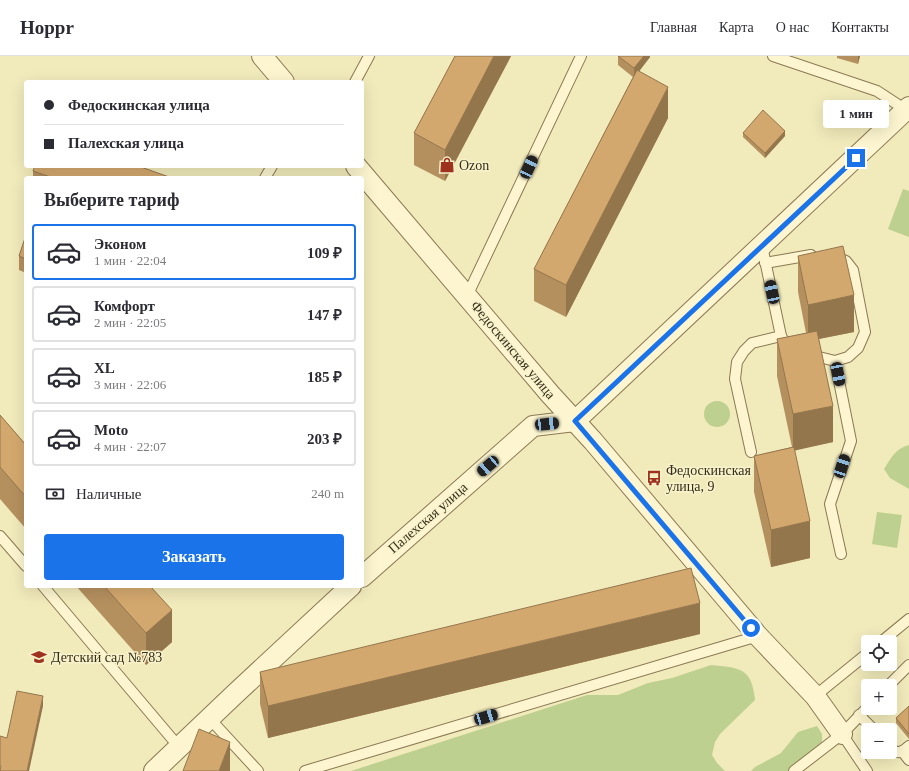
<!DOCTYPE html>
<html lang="ru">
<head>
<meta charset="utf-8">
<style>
  :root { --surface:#fff; --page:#f2f2f3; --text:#2b2b33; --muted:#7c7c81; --line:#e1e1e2; --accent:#1a73e8 }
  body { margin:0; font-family:Georgia,serif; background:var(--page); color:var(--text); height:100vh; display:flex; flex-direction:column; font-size:15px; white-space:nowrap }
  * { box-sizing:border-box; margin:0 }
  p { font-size:13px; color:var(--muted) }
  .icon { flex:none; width:22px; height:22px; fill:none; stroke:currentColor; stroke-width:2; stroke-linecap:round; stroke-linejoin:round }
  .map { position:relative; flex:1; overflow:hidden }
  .side { position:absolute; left:24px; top:120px; width:340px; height:412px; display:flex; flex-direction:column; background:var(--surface); border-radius:4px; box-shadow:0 4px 16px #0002 }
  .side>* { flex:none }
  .guide { position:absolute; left:24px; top:24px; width:340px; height:88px; border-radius:4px; box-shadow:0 4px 16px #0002; display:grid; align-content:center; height:88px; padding:0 20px; background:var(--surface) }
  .fabs { position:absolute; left:861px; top:579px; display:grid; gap:8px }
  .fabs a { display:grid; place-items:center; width:36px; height:36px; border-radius:4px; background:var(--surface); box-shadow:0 4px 16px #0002; font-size:20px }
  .end { position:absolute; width:18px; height:18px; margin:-9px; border:5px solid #1a73e8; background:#fff; box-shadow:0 0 0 2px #fff }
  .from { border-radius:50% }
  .bubble { position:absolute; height:28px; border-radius:4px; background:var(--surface); box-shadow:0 4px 16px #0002; font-size:13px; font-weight:600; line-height:28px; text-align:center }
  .car { position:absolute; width:12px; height:24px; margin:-12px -6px; border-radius:5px; box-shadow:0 0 3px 1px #0007; background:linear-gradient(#222 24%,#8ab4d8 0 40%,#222 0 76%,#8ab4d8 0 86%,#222 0) }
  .guide b { display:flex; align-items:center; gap:14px; height:38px; font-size:15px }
  .guide b+b { border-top:1px solid var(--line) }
  .guide i { width:10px; height:10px; background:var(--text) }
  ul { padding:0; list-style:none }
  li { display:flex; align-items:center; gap:12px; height:56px; margin:0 8px 6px; padding:0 12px; border:2px solid var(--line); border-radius:4px }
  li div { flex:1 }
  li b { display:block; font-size:15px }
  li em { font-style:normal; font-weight:600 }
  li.current { border-color:var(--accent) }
  li>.icon { width:36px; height:36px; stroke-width:1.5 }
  h2 { padding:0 20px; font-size:18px; line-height:48px }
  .pay { display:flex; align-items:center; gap:10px; height:44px; padding:0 20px; font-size:15px }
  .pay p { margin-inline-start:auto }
  .action { display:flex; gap:8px; margin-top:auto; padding:8px 20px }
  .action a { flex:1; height:46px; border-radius:4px; background:var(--accent); color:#fff; font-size:16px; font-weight:600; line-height:46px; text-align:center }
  header { display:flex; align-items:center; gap:24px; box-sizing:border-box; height:56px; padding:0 20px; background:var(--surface); border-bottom:1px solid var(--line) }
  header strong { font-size:19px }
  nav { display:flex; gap:22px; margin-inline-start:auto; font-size:14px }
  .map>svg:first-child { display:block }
  .green { fill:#bed08f }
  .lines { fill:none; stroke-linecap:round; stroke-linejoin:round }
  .lane-casing { stroke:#8a7954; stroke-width:12 }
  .street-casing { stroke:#8a7954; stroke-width:22 }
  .lane { stroke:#fcf5cf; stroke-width:10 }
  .street { stroke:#fcf5cf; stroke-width:20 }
  .wall { fill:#b5905f }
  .shaded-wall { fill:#94764d }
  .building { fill:#d3a86e; stroke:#94764d }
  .route { stroke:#1a73e8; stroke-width:5 }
  .labels { text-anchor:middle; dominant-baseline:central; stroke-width:3; stroke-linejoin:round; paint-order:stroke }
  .poi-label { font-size:14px; fill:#372d1a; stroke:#f8f2cb; text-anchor:start }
  .street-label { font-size:14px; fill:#372d1a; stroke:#f8f2cb }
</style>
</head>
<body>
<header>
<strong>Hoppr</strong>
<nav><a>Главная</a><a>Карта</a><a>О нас</a><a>Контакты</a></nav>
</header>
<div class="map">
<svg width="909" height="715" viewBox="0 0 909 715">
  <rect width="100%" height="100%" fill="#f1eabb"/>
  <g class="green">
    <path d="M 903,133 L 909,135 L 909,181 L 888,173 Z"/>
    <circle cx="717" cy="358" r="13"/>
    <path d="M 909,389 L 909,433 L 890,422 L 884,413 C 891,402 896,392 909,389 Z"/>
    <path d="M 877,456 L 902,459 L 897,492 L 872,488 Z"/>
    <path d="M 711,609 C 739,612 752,611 755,644 L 720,678 L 715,686 L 712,699 L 717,707 L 725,715 L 351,715 L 587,639 L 618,639 L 648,627 L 672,622 Z"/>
    <path d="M 817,670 L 822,678 L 822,687 L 817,694 L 788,715 L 751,715 L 755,711 L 781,697 L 798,676 Z"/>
  </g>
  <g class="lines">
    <g class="lane-casing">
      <g id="lane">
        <path d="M 773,0 L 877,35 L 906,54"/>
        <path d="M 355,26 L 369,0"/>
        <path d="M 265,122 L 272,110"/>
        <path d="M 762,190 L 781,280 L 785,287 L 790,290"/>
        <path d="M 834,200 L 846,205 L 853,214 L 865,276 L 858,292 L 848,301 L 835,305"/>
        <path d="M 765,207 L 811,199"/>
        <path d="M 467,240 L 581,0"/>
        <path d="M 811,299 L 835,305 L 851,385 L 830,448 L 841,498"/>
        <path d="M 751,396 L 735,323 L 737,306 L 744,295 L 752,287 L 781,280"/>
        <path d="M 0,480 L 26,510"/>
        <path d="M 43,530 L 179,691"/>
        <path d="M 881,586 L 909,563"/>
        <path d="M 888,630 L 909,609"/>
        <path d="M 815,640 L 868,597"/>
        <path d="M 859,659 L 874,674"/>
        <path d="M 210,663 L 258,715"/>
        <path d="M 842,678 L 867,715"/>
        <path d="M 890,691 C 898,699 901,697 909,690"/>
        <path d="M 902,695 L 909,704"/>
        <path d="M 305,715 L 758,580"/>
        <path d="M 794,715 L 842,678 L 868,651"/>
      </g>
    </g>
    <g class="street-casing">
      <g id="street">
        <path d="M 262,0 L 284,26"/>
        <path d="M 356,110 L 550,338 L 593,385 L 758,580 L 815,640 L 842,678"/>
        <path d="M 362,521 L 533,370 L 575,365 L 909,51"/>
        <path d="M 154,715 L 236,637 L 351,530"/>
      </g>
    </g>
    <use href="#lane" class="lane"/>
    <use href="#street" class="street"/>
  </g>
  <g class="wall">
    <path d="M 455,0 L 511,0 L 445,125 L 414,109 L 414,77 Z"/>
    <path d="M 618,0 L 650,0 L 650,1 L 639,15 L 668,62 L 566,261 L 534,245 L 534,213 L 633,21 L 618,9 Z"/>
    <path d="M 837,0 L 860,0 L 858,8 L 837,2 Z"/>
    <path d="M 743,77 L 785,80 L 765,102 L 743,81 Z"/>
    <path d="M 145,113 L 172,122 L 33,122 L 33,115 Z"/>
    <path d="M 26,179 L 26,217 L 19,214 L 19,200 Z"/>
    <path d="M 798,200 L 854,276 L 819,283 L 833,386 L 794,394 L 810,502 L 771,511 L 754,436 L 754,400 L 792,391 L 777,320 L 777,283 L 806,277 L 798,236 Z"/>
    <path d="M 0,359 L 26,389 L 26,473 L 0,443 Z"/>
    <path d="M 76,530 L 150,530 L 172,586 L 146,609 Z"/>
    <path d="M 700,578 L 268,682 L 260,648 L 260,616 Z"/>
    <path d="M 909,650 L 909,683 L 896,667 L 896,662 Z"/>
  </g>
  <g class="shaded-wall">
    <path d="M 494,0 L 511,0 L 445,125 L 445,94 Z"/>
    <path d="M 644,0 L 650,0 L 650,1 L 634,22 L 634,12 Z"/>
    <path d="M 858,0 L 860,0 L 858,8 Z"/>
    <path d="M 668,31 L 668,62 L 566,261 L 566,229 Z"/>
    <path d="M 785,75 L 785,80 L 765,102 L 765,97 Z"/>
    <path d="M 141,110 L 146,110 L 142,122 L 141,111 Z"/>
    <path d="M 854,239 L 854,276 L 808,285 L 808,249 Z"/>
    <path d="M 833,350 L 833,386 L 793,395 L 793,358 Z"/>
    <path d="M 810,465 L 810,502 L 771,511 L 771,474 Z"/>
    <path d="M 700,547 L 700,578 L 268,682 L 268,650 Z"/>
    <path d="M 172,554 L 172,586 L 146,609 L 146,577 Z"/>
    <path d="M 43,640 L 43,650 L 29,715 L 27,715 Z"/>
    <path d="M 230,686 L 230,715 L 219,715 Z"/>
  </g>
  <g class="building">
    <path d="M 455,0 L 494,0 L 445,94 L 414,77 Z"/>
    <path d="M 618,0 L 644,0 L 634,12 Z"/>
    <path d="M 637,14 L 668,31 L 566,229 L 534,213 Z"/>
    <path d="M 763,54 L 785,75 L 765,97 L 743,77 Z"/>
    <path d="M 35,110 L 141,110 L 141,111 L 172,122 L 53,122 L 33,115 Z"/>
    <path d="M 26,179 L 26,203 L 19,200 Z"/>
    <path d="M 843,190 L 854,239 L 808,249 L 798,200 Z"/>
    <path d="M 817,275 L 833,350 L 793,358 L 777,283 Z"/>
    <path d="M 0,359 L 26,389 L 26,441 L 0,411 Z"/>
    <path d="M 794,391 L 810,465 L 771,474 L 754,400 Z"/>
    <path d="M 691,512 L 700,547 L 268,650 L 260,616 Z"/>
    <path d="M 104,530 L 150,530 L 172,554 L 146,577 Z"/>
    <path d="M 17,635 L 43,640 L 27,715 L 0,715 L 1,710 L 0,710 L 0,680 L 7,682 Z"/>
    <path d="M 909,650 L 909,678 L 896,662 Z"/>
    <path d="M 199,673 L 230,686 L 219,715 L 183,715 Z"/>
  </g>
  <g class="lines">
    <path class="route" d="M 751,572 L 575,365 L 856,102"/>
  </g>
  <defs>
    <g id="shop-bare" transform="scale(1.2)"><path d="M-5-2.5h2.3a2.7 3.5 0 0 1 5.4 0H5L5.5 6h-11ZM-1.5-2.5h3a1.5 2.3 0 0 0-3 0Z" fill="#9e321f" stroke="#f8f2cb" stroke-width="2.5" paint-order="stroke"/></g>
    <g id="bus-bare" transform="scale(1.2)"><path d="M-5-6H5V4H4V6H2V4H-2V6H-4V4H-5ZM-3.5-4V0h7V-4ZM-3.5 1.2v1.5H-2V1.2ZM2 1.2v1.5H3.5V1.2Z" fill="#9e321f" stroke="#f8f2cb" stroke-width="2.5" paint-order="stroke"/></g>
    <g id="school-bare" transform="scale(1.2)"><path d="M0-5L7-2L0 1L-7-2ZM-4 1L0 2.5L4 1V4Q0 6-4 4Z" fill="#9e321f" stroke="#f8f2cb" stroke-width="2.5" paint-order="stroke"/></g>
  </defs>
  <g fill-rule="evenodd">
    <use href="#shop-bare" x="447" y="109"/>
    <use href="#bus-bare" x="654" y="422"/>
    <use href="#school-bare" x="39" y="601"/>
  </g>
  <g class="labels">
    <g class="poi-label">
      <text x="459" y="109">Ozon</text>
      <text x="666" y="414">Федоскинская<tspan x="666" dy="16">улица, 9</tspan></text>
      <text x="51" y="601">Детский сад №783</text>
    </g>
    <g class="street-label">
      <text transform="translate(513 294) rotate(50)">Федоскинская улица</text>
      <text transform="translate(428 462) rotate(-41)">Палехская улица</text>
    </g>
  </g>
</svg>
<div class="fabs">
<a><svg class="icon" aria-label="locate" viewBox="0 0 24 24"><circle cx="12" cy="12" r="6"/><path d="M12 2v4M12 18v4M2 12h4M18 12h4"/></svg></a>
<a>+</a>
<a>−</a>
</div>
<i class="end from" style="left:751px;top:572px"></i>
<i class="end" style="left:856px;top:102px"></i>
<div class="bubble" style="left:823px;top:44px;width:66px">1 мин</div>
<i class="car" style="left:529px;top:111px;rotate:25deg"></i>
<i class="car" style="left:772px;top:236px;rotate:348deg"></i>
<i class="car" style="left:838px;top:318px;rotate:169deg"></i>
<i class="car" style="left:547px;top:368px;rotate:84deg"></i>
<i class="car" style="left:488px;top:410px;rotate:229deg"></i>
<i class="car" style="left:842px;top:410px;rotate:18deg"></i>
<i class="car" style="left:486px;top:661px;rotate:73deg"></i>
<div class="guide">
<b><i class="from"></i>Федоскинская улица</b>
<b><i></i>Палехская улица</b>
</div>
<section class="side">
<h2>Выберите тариф</h2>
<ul>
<li class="current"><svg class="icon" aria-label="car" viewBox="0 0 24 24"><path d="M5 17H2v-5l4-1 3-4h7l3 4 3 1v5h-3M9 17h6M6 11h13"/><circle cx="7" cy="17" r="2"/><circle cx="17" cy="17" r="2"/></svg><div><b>Эконом</b><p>1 мин · 22:04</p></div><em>109 ₽</em></li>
<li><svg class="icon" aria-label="car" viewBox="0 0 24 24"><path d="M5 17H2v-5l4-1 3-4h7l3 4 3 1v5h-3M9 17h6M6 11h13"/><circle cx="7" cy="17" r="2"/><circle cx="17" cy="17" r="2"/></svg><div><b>Комфорт</b><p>2 мин · 22:05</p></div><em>147 ₽</em></li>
<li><svg class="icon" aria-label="car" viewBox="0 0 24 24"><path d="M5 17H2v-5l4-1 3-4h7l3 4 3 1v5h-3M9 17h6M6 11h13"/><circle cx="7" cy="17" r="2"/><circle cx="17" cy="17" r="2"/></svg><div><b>XL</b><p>3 мин · 22:06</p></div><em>185 ₽</em></li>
<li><svg class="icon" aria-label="car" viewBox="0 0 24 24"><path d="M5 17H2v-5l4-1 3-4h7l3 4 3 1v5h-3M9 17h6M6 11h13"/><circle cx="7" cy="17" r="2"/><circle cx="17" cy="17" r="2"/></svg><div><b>Moto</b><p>4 мин · 22:07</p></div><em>203 ₽</em></li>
</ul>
<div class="pay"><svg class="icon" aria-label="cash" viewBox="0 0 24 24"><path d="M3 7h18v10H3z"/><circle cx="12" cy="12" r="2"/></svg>Наличные<p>240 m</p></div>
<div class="action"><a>Заказать</a></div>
</section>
</div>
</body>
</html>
